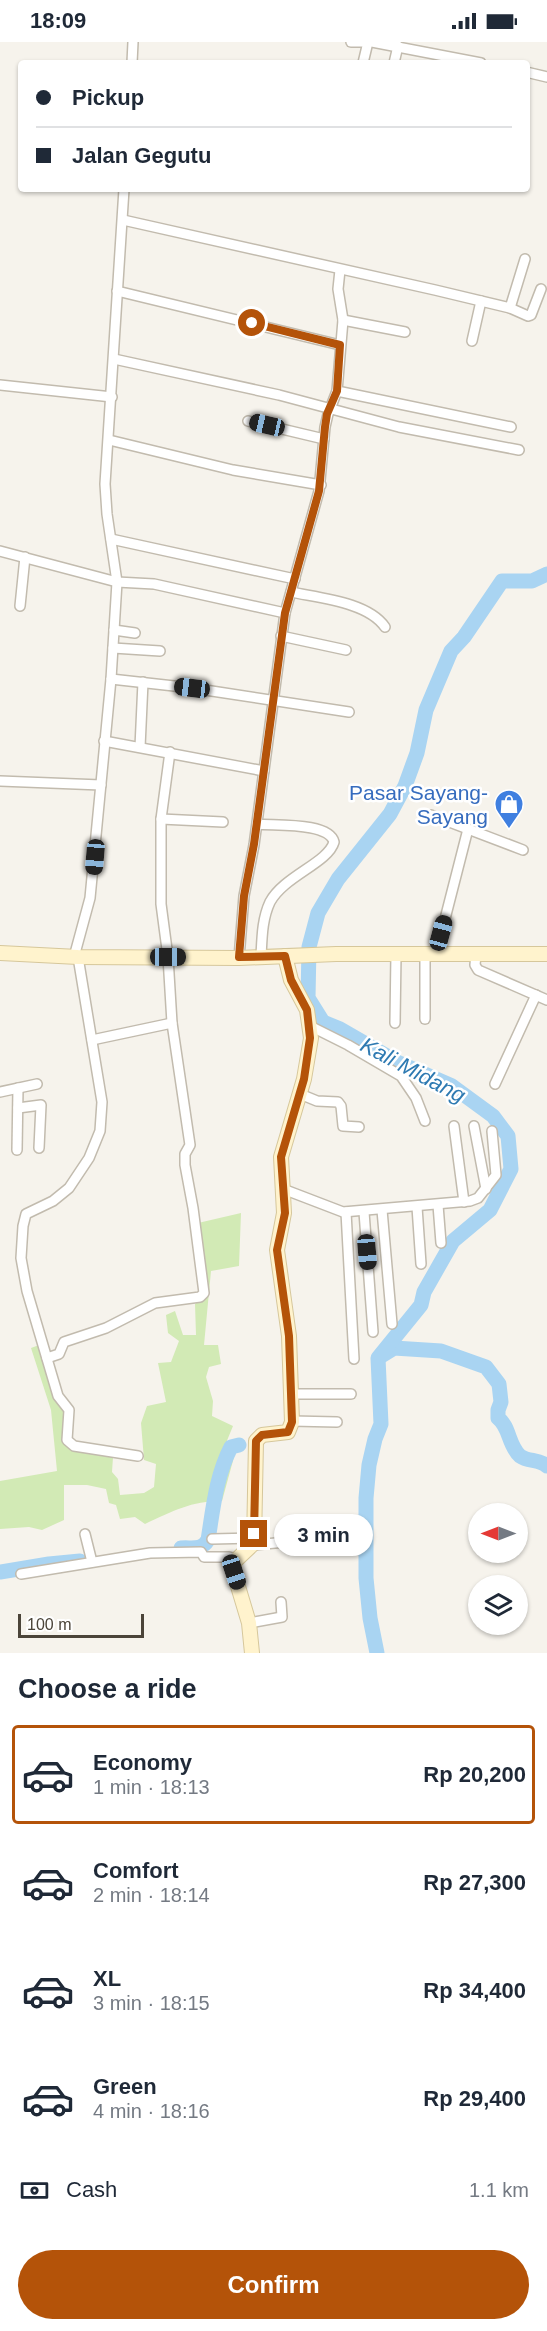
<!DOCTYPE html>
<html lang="en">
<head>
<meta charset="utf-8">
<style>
  :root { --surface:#fff; --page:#f6f6f7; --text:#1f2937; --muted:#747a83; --line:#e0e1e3; --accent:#b45309 }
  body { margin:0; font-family:Helvetica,sans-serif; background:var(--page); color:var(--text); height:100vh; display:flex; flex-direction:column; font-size:22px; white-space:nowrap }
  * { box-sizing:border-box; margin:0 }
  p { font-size:20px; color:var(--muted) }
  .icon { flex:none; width:33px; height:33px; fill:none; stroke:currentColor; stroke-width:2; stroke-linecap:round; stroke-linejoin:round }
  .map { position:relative; height:1611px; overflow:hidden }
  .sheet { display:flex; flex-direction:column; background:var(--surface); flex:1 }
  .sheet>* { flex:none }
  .hud { position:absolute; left:18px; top:18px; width:512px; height:132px; border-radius:6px; box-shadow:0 2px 4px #0004; display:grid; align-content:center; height:132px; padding:0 18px; background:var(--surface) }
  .needle { width:39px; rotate:270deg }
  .controls { position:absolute; left:468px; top:1461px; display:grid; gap:12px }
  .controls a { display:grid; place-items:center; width:60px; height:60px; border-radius:50%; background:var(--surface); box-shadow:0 2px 4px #0004; font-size:30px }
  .scale { position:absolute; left:18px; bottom:15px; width:126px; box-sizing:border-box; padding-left:6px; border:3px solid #4b4439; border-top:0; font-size:16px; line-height:21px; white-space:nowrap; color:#4b4439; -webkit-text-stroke:4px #fff; paint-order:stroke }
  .end { position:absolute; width:27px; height:27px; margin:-14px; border:8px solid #b45309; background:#fff; box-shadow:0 0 0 3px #fff }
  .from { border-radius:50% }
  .bubble { position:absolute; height:42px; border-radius:21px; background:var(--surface); box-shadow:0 2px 4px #0004; font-size:20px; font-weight:700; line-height:42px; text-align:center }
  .car { position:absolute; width:18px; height:36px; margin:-18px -9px; border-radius:8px; box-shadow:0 0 4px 2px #0007; background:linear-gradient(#222 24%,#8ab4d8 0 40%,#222 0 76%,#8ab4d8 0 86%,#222 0) }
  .hud b { display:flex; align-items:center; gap:21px; height:57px; font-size:22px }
  .hud b+b { border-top:2px solid var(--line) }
  .hud i { width:15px; height:15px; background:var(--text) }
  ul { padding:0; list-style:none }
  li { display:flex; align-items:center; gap:18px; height:99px; margin:0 12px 9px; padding:0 6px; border:3px solid transparent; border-radius:6px }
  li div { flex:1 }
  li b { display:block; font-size:22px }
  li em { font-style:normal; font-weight:700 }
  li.current { border-color:var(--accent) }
  li>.icon { width:54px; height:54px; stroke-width:1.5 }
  h2 { padding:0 18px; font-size:27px; line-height:72px }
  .pay { display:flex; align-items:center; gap:15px; height:66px; padding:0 18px; font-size:22px }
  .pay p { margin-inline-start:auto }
  .cta { display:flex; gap:12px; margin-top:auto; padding:12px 18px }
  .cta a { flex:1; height:69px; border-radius:36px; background:var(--accent); color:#fff; font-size:24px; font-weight:700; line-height:69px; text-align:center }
  .status { display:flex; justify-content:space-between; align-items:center; height:42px; padding:0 30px; background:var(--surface); direction:ltr }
  .status svg { height:16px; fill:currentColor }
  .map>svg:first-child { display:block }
  .green { fill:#d2eab5 }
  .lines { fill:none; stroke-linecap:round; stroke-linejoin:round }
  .river { stroke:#a9d4f2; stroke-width:15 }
  .street-casing { stroke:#c2bbae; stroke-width:12 }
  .secondary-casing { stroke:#d6c79b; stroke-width:16 }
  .street { stroke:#fff; stroke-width:9 }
  .secondary { stroke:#fff3cd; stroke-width:14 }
  .route { stroke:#b45309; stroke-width:8 }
  .labels { text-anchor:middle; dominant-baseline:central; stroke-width:5; stroke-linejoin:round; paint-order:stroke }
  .shop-label { font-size:21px; fill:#366cbe; stroke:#fff; text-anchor:end }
  .water-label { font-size:22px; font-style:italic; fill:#2e7ab2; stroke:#fff }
</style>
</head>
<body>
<div class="status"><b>18:09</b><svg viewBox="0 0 49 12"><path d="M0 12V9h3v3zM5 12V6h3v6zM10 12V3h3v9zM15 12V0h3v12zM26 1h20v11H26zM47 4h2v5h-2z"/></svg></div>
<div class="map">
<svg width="547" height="1611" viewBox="0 0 547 1611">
  <rect width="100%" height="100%" fill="#f6f3ec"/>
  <path class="green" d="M 241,1171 L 239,1224 L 211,1229 L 204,1303 L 218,1303 L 221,1322 L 209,1325 L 206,1335 L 213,1359 L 212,1374 L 233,1384 L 226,1401 L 234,1415 L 222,1459 C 191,1459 173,1469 145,1482 L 135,1475 L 120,1477 L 116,1463 L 109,1461 L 106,1447 L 87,1443 L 64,1443 L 64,1478 L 42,1488 L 29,1485 L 0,1487 L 0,1439 L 57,1429 L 51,1368 L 31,1306 L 39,1303 L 57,1358 L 65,1373 L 74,1408 L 113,1415 L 112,1430 L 118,1437 L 120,1453 L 144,1451 L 154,1445 L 156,1422 L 144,1418 L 141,1381 L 147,1364 L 166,1360 L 158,1321 L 171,1320 L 179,1299 L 168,1291 L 166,1273 L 175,1269 L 183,1293 L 196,1293 L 195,1262 L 206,1252 L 198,1181 Z"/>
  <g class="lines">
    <g class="river">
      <path d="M 381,1314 L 394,1306 L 441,1309 L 486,1325 L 499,1342 L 501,1360 L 498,1368 L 498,1376 C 510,1385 508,1403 520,1414 C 528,1420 539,1417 547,1424"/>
      <path d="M 181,1506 C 192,1505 201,1509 208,1498 C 213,1467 216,1434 231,1405 L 239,1403"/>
      <path d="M 0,1530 L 49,1522 L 80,1519"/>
      <path d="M 377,1611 L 370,1576 L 366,1536 L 366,1456 L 369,1423 L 375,1397 L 381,1382 L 378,1316 L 421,1263 L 424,1250 L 453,1199 L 490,1168 L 511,1127 L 508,1094 L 493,1074 L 452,1044 L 399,1021 L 340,987 L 323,980 L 308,956 L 309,905 L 318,871 L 338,837 L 390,772 L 405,744 L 417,711 L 426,668 L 451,609 L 464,595 L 502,539 L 532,539 L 547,532"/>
    </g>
    <g class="street-casing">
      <g id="street">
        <path d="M 351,0 L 367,0"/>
        <path d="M 372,0 L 481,21"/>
        <path d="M 132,21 L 133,0"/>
        <path d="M 363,21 L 368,0"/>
        <path d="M 394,21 L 398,4"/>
        <path d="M 526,30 L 547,35"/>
        <path d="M 123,178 L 435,248 L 510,266 L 528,274 L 531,273 L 541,247"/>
        <path d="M 117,249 L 340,303"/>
        <path d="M 510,266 L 525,217"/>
        <path d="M 343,278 L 405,290"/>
        <path d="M 472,299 L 481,259"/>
        <path d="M 114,317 L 279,353 L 399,385 L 519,408"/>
        <path d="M 0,343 L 112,355"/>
        <path d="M 337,349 L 511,385"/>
        <path d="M 248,379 L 324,397"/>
        <path d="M 109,398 L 233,428 L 321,443"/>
        <path d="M 111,497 L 295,537"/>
        <path d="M 0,509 L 117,540 L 154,542 L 285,571"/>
        <path d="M 291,550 C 319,556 368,560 385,585"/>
        <path d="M 20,564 L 25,515"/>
        <path d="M 114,588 L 135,591"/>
        <path d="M 281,594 L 346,608"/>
        <path d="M 113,606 L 160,609"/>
        <path d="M 111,637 L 192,646 L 349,670"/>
        <path d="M 104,699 L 264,729"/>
        <path d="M 140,705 L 143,640"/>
        <path d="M 0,739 L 101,743"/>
        <path d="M 431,773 L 523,808"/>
        <path d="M 161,777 L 223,780"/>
        <path d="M 257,782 C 275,784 329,780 334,800 C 328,821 284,834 270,860 C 262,877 262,896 261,915"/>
        <path d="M 425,912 L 425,977"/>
        <path d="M 436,912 L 468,787"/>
        <path d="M 476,912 L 475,923 L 478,928 L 547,958"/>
        <path d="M 74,915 L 90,856 L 111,637 L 117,540 L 107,472 L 105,442 L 124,147"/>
        <path d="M 78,915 L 102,1060 L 100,1089 L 89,1116 L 69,1146 L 53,1159 L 26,1172 L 23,1184 L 21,1216 L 27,1249 L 58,1354 L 69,1368 L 67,1398 L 74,1404 L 138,1414"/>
        <path d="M 239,916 L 244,854 L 254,803 L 285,571 L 319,449 L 325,385 L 328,372 L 337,349 L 343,278 L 338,247 L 340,228"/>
        <path d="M 395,981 L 396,912"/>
        <path d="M 310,984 L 348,1003 L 401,1034 L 416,1056 L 425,1079"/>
        <path d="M 92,998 L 172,981"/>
        <path d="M 495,1042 L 536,953"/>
        <path d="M 0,1050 L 37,1042"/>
        <path d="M 300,1052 L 317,1059 L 338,1060 L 341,1064 L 343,1084 L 359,1085"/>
        <path d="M 18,1066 L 41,1063 L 39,1106"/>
        <path d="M 454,1084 L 464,1160"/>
        <path d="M 474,1084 L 486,1147"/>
        <path d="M 17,1108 L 18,1046"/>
        <path d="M 283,1147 L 343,1170 L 470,1159 L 478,1156 L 496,1133 L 492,1089"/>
        <path d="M 438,1163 L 441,1201"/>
        <path d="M 417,1165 L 421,1222"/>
        <path d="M 382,1168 L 392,1282"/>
        <path d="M 346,1170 L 354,1317"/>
        <path d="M 364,1170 L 373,1290"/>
        <path d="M 47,1316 L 59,1312 L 64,1300 L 106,1286 L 155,1261 L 200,1255 L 204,1251 L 193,1166 L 185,1123 L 185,1112 L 190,1103 L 172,981 L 168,915 L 161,862 L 161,777 L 170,710"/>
        <path d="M 292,1352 L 351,1352"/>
        <path d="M 292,1379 L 337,1380"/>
        <path d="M 85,1492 L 92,1520"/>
        <path d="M 212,1497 L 254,1496"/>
        <path d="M 253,1503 L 329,1496"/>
        <path d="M 21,1532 L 150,1511 L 201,1510 L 204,1515 L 229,1515 L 235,1517"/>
        <path d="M 249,1581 L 282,1575 L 281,1560"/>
      </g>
    </g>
    <g class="secondary-casing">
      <g id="secondary">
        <path d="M 0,911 L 78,915 L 239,916 L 336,912 L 547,912"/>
        <path d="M 252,1611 L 249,1581 L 234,1531 L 234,1520 L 254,1501 L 256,1399 L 262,1393 L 288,1390 L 292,1380 L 289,1294 L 277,1208 L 284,1171 L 281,1115 L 304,1037 L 311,996 L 307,968 L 291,938 L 285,914"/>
      </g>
    </g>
    <use href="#street" class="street"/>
    <use href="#secondary" class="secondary"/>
  </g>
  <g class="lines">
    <path class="route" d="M 252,281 L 340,303 L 337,349 L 327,372 L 325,385 L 319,449 L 285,571 L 254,802 L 244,854 L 239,915 L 285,914 L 291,938 L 307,968 L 310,996 L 304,1037 L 281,1115 L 285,1171 L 277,1208 L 289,1294 L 292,1380 L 288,1390 L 262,1393 L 256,1399 L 254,1492"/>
  </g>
  <defs>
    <g id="shop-pin" transform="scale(1.5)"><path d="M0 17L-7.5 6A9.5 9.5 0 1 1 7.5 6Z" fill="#3f7fe0" stroke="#fff"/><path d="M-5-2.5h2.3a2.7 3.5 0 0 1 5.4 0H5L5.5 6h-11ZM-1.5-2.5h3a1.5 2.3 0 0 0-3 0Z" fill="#fff"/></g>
  </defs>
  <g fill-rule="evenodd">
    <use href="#shop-pin" x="509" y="762"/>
  </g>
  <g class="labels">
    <g class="shop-label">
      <text x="488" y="750">Pasar Sayang-<tspan x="488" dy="24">Sayang</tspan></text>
    </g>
    <g class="water-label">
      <text transform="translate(413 1028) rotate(28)">Kali Midang</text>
    </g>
  </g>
</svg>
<div class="controls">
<a><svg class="needle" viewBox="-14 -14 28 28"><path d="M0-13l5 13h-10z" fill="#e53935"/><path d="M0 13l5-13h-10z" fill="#747a83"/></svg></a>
<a><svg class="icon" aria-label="layers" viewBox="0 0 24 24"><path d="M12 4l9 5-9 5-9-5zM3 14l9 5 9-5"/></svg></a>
</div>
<div class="scale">100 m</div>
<i class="end from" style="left:252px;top:281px"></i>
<i class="end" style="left:254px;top:1492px"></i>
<div class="bubble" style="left:274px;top:1472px;width:99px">3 min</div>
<i class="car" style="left:267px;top:383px;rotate:283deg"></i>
<i class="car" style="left:192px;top:646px;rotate:277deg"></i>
<i class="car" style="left:95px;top:815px;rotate:185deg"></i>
<i class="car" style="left:441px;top:891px;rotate:15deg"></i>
<i class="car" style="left:168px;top:915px;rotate:90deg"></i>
<i class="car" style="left:367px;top:1210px;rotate:175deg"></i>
<i class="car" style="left:234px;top:1530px;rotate:162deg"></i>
<div class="hud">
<b><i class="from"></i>Pickup</b>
<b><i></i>Jalan Gegutu</b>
</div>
</div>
<section class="sheet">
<h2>Choose a ride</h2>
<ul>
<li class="current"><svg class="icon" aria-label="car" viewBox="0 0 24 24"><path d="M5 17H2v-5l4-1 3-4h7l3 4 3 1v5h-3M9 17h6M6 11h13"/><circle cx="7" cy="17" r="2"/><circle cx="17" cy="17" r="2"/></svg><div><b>Economy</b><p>1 min · 18:13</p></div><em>Rp 20,200</em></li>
<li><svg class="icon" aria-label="car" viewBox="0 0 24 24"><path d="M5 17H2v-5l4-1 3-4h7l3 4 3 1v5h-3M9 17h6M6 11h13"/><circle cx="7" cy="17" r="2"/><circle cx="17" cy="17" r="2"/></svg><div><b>Comfort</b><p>2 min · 18:14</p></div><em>Rp 27,300</em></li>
<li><svg class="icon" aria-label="car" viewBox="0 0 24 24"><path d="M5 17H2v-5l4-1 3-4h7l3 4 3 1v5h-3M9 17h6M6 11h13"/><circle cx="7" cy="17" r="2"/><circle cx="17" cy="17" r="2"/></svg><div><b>XL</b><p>3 min · 18:15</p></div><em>Rp 34,400</em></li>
<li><svg class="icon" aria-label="car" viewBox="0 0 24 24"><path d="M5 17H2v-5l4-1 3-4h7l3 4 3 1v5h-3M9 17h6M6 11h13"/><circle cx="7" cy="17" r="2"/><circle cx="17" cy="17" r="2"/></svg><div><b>Green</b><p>4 min · 18:16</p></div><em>Rp 29,400</em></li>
</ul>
<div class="pay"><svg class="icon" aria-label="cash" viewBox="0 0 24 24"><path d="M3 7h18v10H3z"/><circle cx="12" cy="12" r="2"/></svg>Cash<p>1.1 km</p></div>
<div class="cta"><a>Confirm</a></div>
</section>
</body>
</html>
